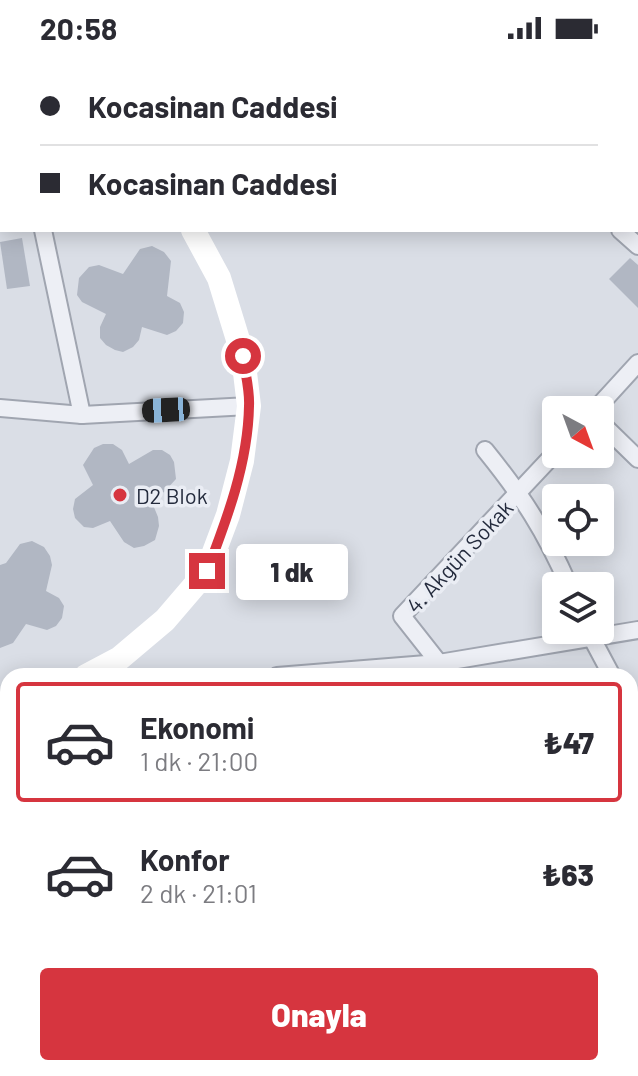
<!DOCTYPE html>
<html lang="tr">
<head>
<meta charset="utf-8">
<style>
  :root { --surface:#fff; --page:#f7f7f7; --text:#2b2b33; --muted:#7c7c81; --line:#e1e1e2; --accent:#d6353f }
  body { margin:0; font-family:Barlow,sans-serif; background:var(--page); color:var(--text); height:100vh; display:flex; flex-direction:column; font-size:30px; white-space:nowrap }
  * { box-sizing:border-box; margin:0 }
  p { font-size:26px; color:var(--muted) }
  .icon { flex:none; width:44px; height:44px; fill:none; stroke:currentColor; stroke-width:2; stroke-linecap:round; stroke-linejoin:round }
  .map { position:relative; flex:1; overflow:hidden }
  .details { position:absolute; left:0px; top:612px; width:638px; height:408px; display:flex; flex-direction:column; background:var(--surface); border-radius:24px 24px 0 0; box-shadow:0 4px 20px #0003 }
  .details>* { flex:none }
  .top-card { position:absolute; left:0px; top:0px; width:638px; height:176px; box-shadow:0 4px 20px #0003; display:grid; align-content:center; height:176px; padding:0 40px; background:var(--surface) }
  .needle { width:52px; rotate:139deg }
  .buttons { position:absolute; left:542px; top:340px; display:grid; gap:16px }
  .buttons a { display:grid; place-items:center; width:72px; height:72px; border-radius:8px; background:var(--surface); box-shadow:0 4px 20px #0003; font-size:40px }
  .end { position:absolute; width:36px; height:36px; margin:-18px; border:10px solid #d6353f; background:#fff; box-shadow:0 0 0 4px #fff }
  .from { border-radius:50% }
  .bubble { position:absolute; height:56px; border-radius:8px; background:var(--surface); box-shadow:0 4px 20px #0003; font-size:26px; font-weight:800; line-height:56px; text-align:center }
  .car { position:absolute; width:24px; height:48px; margin:-24px -12px; border-radius:10px; box-shadow:0 0 6px 2px #0007; background:linear-gradient(#222 24%,#8ab4d8 0 40%,#222 0 76%,#8ab4d8 0 86%,#222 0) }
  .top-card b { display:flex; align-items:center; gap:28px; height:76px; font-size:30px }
  .top-card b+b { border-top:2px solid var(--line) }
  .top-card i { width:20px; height:20px; background:var(--text) }
  ul { padding:14px 0 0; list-style:none }
  li { display:flex; align-items:center; gap:24px; height:120px; margin:0 16px 12px; padding:0 24px; border:4px solid transparent; border-radius:8px }
  li div { flex:1 }
  li b { display:block; font-size:30px }
  li em { font-style:normal; font-weight:800 }
  li.active { border-color:var(--accent) }
  li>.icon { width:72px; height:72px; stroke-width:1.5 }
  .cta { display:flex; gap:16px; margin-top:auto; padding:16px 40px }
  .cta a { flex:1; height:92px; border-radius:8px; background:var(--accent); color:#fff; font-size:32px; font-weight:800; line-height:92px; text-align:center }
  .status { display:flex; justify-content:space-between; align-items:center; height:56px; padding:0 40px; background:var(--surface); direction:ltr }
  .status svg { height:22px; fill:currentColor }
  .map>svg:first-child { display:block }
  .green { fill:#bfd1bb }
  .building { fill:#b1b7c3 }
  .lines { fill:none; stroke-linecap:round; stroke-linejoin:round }
  .street-casing { stroke:#a0a5b0; stroke-width:20 }
  .street { stroke:#edeff5; stroke-width:16 }
  .secondary { stroke:#fff; stroke-width:24 }
  .route { stroke:#d6353f; stroke-width:10 }
  .poi-dot { fill:#d6353f; stroke:#eaedf4; stroke-width:3 }
  .labels { text-anchor:middle; dominant-baseline:central; stroke-width:7; stroke-linejoin:round; paint-order:stroke }
  .poi-label { font-size:22px; fill:#242b3d; stroke:#eaedf4; text-anchor:start }
  .street-label { font-size:22px; fill:#242b3d; stroke:#eaedf4 }
</style>
</head>
<body>
<div class="status"><b>20:58</b><svg viewBox="0 0 49 12"><path d="M0 12V9h3v3zM5 12V6h3v6zM10 12V3h3v9zM15 12V0h3v12zM26 1h20v11H26zM47 4h2v5h-2z"/></svg></div>
<div class="map">
<svg width="638" height="1020" viewBox="0 0 638 1020">
  <rect width="100%" height="100%" fill="#dadee6"/>
  <g class="green">
    <path d="M 493,0 L 620,0 L 622,2 L 491,2 Z"/>
    <path d="M 636,16 L 638,18 L 638,156 L 636,155 Z"/>
  </g>
  <g class="building">
    <path d="M 22,182 L 30,230 L 7,233 L 0,186 Z"/>
    <path d="M 152,190 L 164,196 L 171,205 L 167,240 L 180,247 L 184,256 L 183,267 L 176,275 L 167,279 L 142,271 L 139,284 L 133,291 L 123,296 L 115,294 L 106,289 L 100,282 L 100,271 L 106,258 L 82,246 L 77,239 L 79,222 L 89,211 L 99,209 L 123,218 L 140,193 Z"/>
    <path d="M 630,202 L 638,209 L 638,252 L 609,223 Z"/>
    <path d="M 103,388 L 113,388 L 122,394 L 129,408 L 153,394 L 162,394 L 170,399 L 174,406 L 176,423 L 164,436 L 151,444 L 158,461 L 159,470 L 155,484 L 144,490 L 134,492 L 124,486 L 110,465 L 93,472 L 84,471 L 75,462 L 73,453 L 75,443 L 93,429 L 83,409 L 94,392 Z"/>
    <path d="M 32,485 L 44,491 L 50,500 L 52,509 L 46,535 L 59,542 L 64,550 L 62,562 L 56,570 L 47,574 L 26,568 L 13,587 L 0,592 L 0,509 L 6,507 L 20,488 Z"/>
  </g>
  <g class="lines">
    <g class="street-casing">
      <g id="street">
        <path d="M 425,0 L 428,2"/>
        <path d="M 307,2 L 307,0"/>
        <path d="M 43,174 L 82,359"/>
        <path d="M 620,174 L 638,190"/>
        <path d="M 0,352 L 82,359 L 249,350"/>
        <path d="M 595,354 L 638,307"/>
        <path d="M 600,366 L 638,403"/>
        <path d="M 485,394 C 523,441 545,475 569,530"/>
        <path d="M 588,575 L 612,620"/>
        <path d="M 277,620 L 439,607 L 638,574"/>
        <path d="M 446,620 L 439,607 L 402,560 L 556,396"/>
        <path d="M 630,652 L 638,667"/>
        <path d="M 0,673 L 8,672"/>
        <path d="M 0,894 L 8,920"/>
        <path d="M 0,993 L 8,992"/>
        <path d="M 36,1012 L 39,1020"/>
        <path d="M 208,1012 L 210,1020"/>
        <path d="M 363,1012 L 366,1020"/>
        <path d="M 491,1012 L 495,1020"/>
        <path d="M 615,1012 L 618,1020"/>
        <path d="M 548,1020 L 560,1012"/>
      </g>
    </g>
    <use href="#street" class="street"/>
    <g class="secondary">
      <path d="M 198,2 L 200,0"/>
      <path d="M 249,2 L 251,0"/>
      <path d="M 0,126 L 2,126"/>
      <path d="M 0,157 L 2,157"/>
      <path d="M 86,620 L 120,602 L 165,564 L 207,515 L 228,459 L 242,405 L 249,350 L 243,300 L 219,222 L 193,174"/>
      <path d="M 0,656 L 8,653"/>
      <path d="M 630,833 L 638,833"/>
      <path d="M 0,845 L 8,845"/>
    </g>
  </g>
  <g class="lines">
    <path class="route" d="M 207,515 C 227,463 248,407 249,350 C 250,334 245,317 243,300"/>
  </g>
  <circle class="poi-dot" cx="120" cy="439" r="8"/>
  <g class="labels">
    <g class="poi-label">
      <text x="136" y="439">D2 Blok</text>
    </g>
    <g class="street-label">
      <text transform="translate(459 500) rotate(-47)">4. Akgün Sokak</text>
    </g>
  </g>
</svg>
<div class="buttons">
<a><svg class="needle" viewBox="-14 -14 28 28"><path d="M0-13l5 13h-10z" fill="#e53935"/><path d="M0 13l5-13h-10z" fill="#7c7c81"/></svg></a>
<a><svg class="icon" aria-label="locate" viewBox="0 0 24 24"><circle cx="12" cy="12" r="6"/><path d="M12 2v4M12 18v4M2 12h4M18 12h4"/></svg></a>
<a><svg class="icon" aria-label="layers" viewBox="0 0 24 24"><path d="M12 4l9 5-9 5-9-5zM3 14l9 5 9-5"/></svg></a>
</div>
<i class="end from" style="left:243px;top:300px"></i>
<i class="end" style="left:207px;top:515px"></i>
<div class="bubble" style="left:236px;top:488px;width:112px">1 dk</div>
<i class="car" style="left:166px;top:354px;rotate:267deg"></i>
<div class="top-card">
<b><i class="from"></i>Kocasinan Caddesi</b>
<b><i></i>Kocasinan Caddesi</b>
</div>
<section class="details">
<ul>
<li class="active"><svg class="icon" aria-label="car" viewBox="0 0 24 24"><path d="M5 17H2v-5l4-1 3-4h7l3 4 3 1v5h-3M9 17h6M6 11h13"/><circle cx="7" cy="17" r="2"/><circle cx="17" cy="17" r="2"/></svg><div><b>Ekonomi</b><p>1 dk · 21:00</p></div><em>₺47</em></li>
<li><svg class="icon" aria-label="car" viewBox="0 0 24 24"><path d="M5 17H2v-5l4-1 3-4h7l3 4 3 1v5h-3M9 17h6M6 11h13"/><circle cx="7" cy="17" r="2"/><circle cx="17" cy="17" r="2"/></svg><div><b>Konfor</b><p>2 dk · 21:01</p></div><em>₺63</em></li>
</ul>
<div class="cta"><a>Onayla</a></div>
</section>
</div>
</body>
</html>
